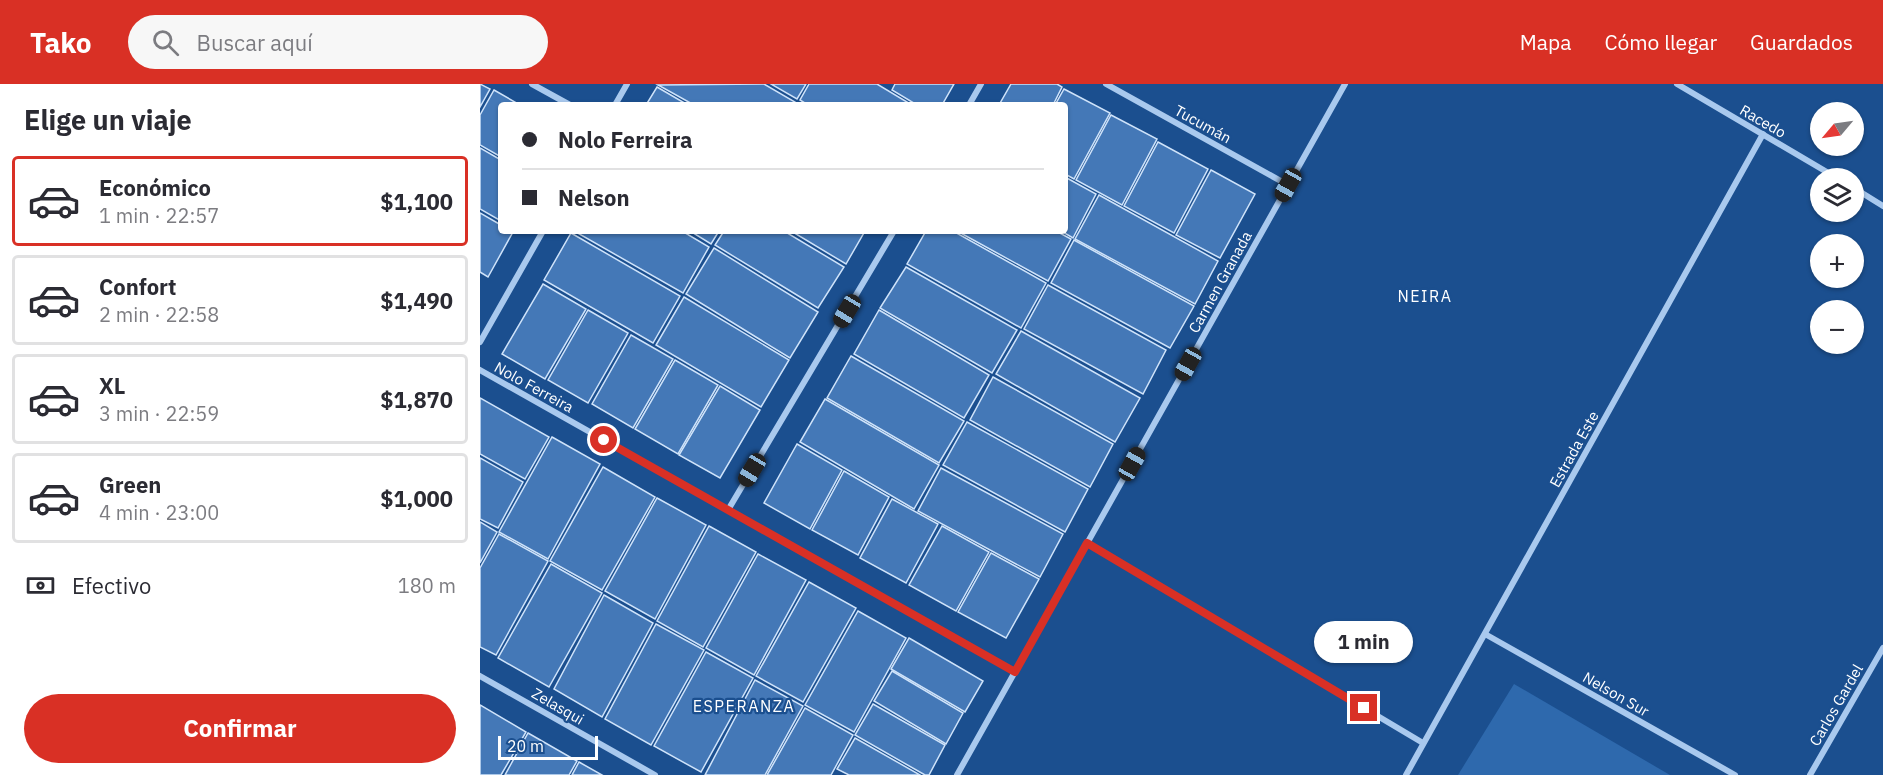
<!DOCTYPE html>
<html lang="es">
<head>
<meta charset="utf-8">
<style>
  :root { --surface:#fff; --page:#f7f7f7; --text:#2b2b33; --muted:#7c7c81; --line:#e1e1e2; --accent:#d93025 }
  body { margin:0; font-family:"IBM Plex Sans",sans-serif; background:var(--page); color:var(--text); height:100vh; display:flex; flex-direction:column; font-size:22px; white-space:nowrap }
  * { box-sizing:border-box; margin:0 }
  p { font-size:20px; color:var(--muted) }
  .icon { flex:none; width:33px; height:33px; fill:none; stroke:currentColor; stroke-width:2; stroke-linecap:round; stroke-linejoin:round }
  .map { position:relative; flex:1; overflow:hidden }
  .details { display:flex; flex-direction:column; background:var(--surface); width:480px }
  .details>* { flex:none }
  .banner { position:absolute; left:18px; top:18px; width:570px; height:132px; border-radius:6px; box-shadow:0 2px 4px #0004; display:grid; align-content:center; height:132px; padding:0 24px; background:var(--surface) }
  .needle { width:39px; rotate:241deg }
  .controls { position:absolute; left:1330px; top:18px; display:grid; gap:12px }
  .controls a { display:grid; place-items:center; width:54px; height:54px; border-radius:50%; background:var(--surface); box-shadow:0 2px 4px #0004; font-size:30px }
  .scale { position:absolute; left:18px; bottom:15px; width:100px; box-sizing:border-box; padding-left:6px; border:3px solid #fff; border-top:0; font-size:16px; line-height:21px; white-space:nowrap; color:#fff; -webkit-text-stroke:4px #1b4f8f; paint-order:stroke }
  .end { position:absolute; width:27px; height:27px; margin:-14px; border:8px solid #d93025; background:#fff; box-shadow:0 0 0 3px #fff }
  .from { border-radius:50% }
  .bubble { position:absolute; height:42px; border-radius:21px; background:var(--surface); box-shadow:0 2px 4px #0004; font-size:20px; font-weight:800; line-height:42px; text-align:center }
  .car { position:absolute; width:18px; height:36px; margin:-18px -9px; border-radius:8px; box-shadow:0 0 4px 2px #0007; background:linear-gradient(#222 24%,#8ab4d8 0 40%,#222 0 76%,#8ab4d8 0 86%,#222 0) }
  .banner b { display:flex; align-items:center; gap:21px; height:57px; font-size:22px }
  .banner b+b { border-top:2px solid var(--line) }
  .banner i { width:15px; height:15px; background:var(--text) }
  ul { padding:0; list-style:none }
  li { display:flex; align-items:center; gap:18px; height:90px; margin:0 12px 9px; padding:0 12px; border:3px solid var(--line); border-radius:6px }
  li div { flex:1 }
  li b { display:block; font-size:22px }
  li em { font-style:normal; font-weight:800 }
  li.selected { border-color:var(--accent) }
  li>.icon { width:54px; height:54px; stroke-width:1.5 }
  h2 { padding:0 24px; font-size:27px; line-height:72px }
  .pay { display:flex; align-items:center; gap:15px; height:66px; padding:0 24px; font-size:22px }
  .pay p { margin-inline-start:auto }
  .cta { display:flex; gap:12px; margin-top:auto; padding:12px 24px }
  .cta a { flex:1; height:69px; border-radius:36px; background:var(--accent); color:#fff; font-size:24px; font-weight:800; line-height:69px; text-align:center }
  header { display:flex; align-items:center; gap:36px; box-sizing:border-box; height:84px; padding:0 30px; background:var(--accent); color:#fff }
  header strong { font-size:28px }
  nav { display:flex; gap:33px; margin-inline-start:auto; font-size:21px }
  .search { width:420px; height:54px; background:var(--page); display:flex; align-items:center; gap:15px; box-sizing:border-box; padding:0 21px; border-radius:33px; color:var(--muted); font-size:22px }
  main { display:flex; flex:1; min-height:0 }
  .map>svg:first-child { display:block }
  .green { fill:#2e69ad }
  .building { fill:#4478b7; stroke:#cfe3fa; stroke-width:1.5 }
  .lines { fill:none; stroke-linecap:round; stroke-linejoin:round }
  .minor { stroke:#a9c9ee; stroke-width:6 }
  .route { stroke:#d93025; stroke-width:8 }
  .labels { text-anchor:middle; dominant-baseline:central; stroke-width:4.5; stroke-linejoin:round; paint-order:stroke }
  .street-label { font-size:15px; fill:#fff; stroke:#1b4f8f }
  .neighbourhood-label { font-size:16px; letter-spacing:1.5px; fill:#fff; stroke:#1b4f8f }
</style>
</head>
<body>
<header>
<strong>Tako</strong>
<div class="search"><svg class="icon" aria-label="search" viewBox="0 0 24 24"><circle cx="10" cy="10" r="6"/><path d="M15 15l6 6"/></svg>Buscar aquí</div>
<nav><a>Mapa</a><a>Cómo llegar</a><a>Guardados</a></nav>
</header>
<main>
<section class="details">
<h2>Elige un viaje</h2>
<ul>
<li class="selected"><svg class="icon" aria-label="car" viewBox="0 0 24 24"><path d="M5 17H2v-5l4-1 3-4h7l3 4 3 1v5h-3M9 17h6M6 11h13"/><circle cx="7" cy="17" r="2"/><circle cx="17" cy="17" r="2"/></svg><div><b>Económico</b><p>1 min · 22:57</p></div><em>$1,100</em></li>
<li><svg class="icon" aria-label="car" viewBox="0 0 24 24"><path d="M5 17H2v-5l4-1 3-4h7l3 4 3 1v5h-3M9 17h6M6 11h13"/><circle cx="7" cy="17" r="2"/><circle cx="17" cy="17" r="2"/></svg><div><b>Confort</b><p>2 min · 22:58</p></div><em>$1,490</em></li>
<li><svg class="icon" aria-label="car" viewBox="0 0 24 24"><path d="M5 17H2v-5l4-1 3-4h7l3 4 3 1v5h-3M9 17h6M6 11h13"/><circle cx="7" cy="17" r="2"/><circle cx="17" cy="17" r="2"/></svg><div><b>XL</b><p>3 min · 22:59</p></div><em>$1,870</em></li>
<li><svg class="icon" aria-label="car" viewBox="0 0 24 24"><path d="M5 17H2v-5l4-1 3-4h7l3 4 3 1v5h-3M9 17h6M6 11h13"/><circle cx="7" cy="17" r="2"/><circle cx="17" cy="17" r="2"/></svg><div><b>Green</b><p>4 min · 23:00</p></div><em>$1,000</em></li>
</ul>
<div class="pay"><svg class="icon" aria-label="cash" viewBox="0 0 24 24"><path d="M3 7h18v10H3z"/><circle cx="12" cy="12" r="2"/></svg>Efectivo<p>180 m</p></div>
<div class="cta"><a>Confirmar</a></div>
</section>
<div class="map">
<svg width="1403" height="691" viewBox="0 0 1403 691">
  <rect width="100%" height="100%" fill="#1b4f8f"/>
  <path class="green" d="M 1034,600 L 1190,691 L 978,691 Z"/>
  <g class="building">
    <path d="M 0,0 L 10,5 L 0,23 Z"/>
    <path d="M 284,0 L 315,18 L 314,21 L 214,21 L 178,1 Z"/>
    <path d="M 291,0 L 326,0 L 317,15 Z"/>
    <path d="M 329,0 L 397,0 L 432,21 L 328,21 L 320,16 Z"/>
    <path d="M 415,0 L 474,0 L 462,21 L 437,21 L 412,6 Z"/>
    <path d="M 531,0 L 577,0 L 582,3 L 573,21 L 519,21 Z"/>
    <path d="M 177,3 L 208,21 L 166,21 Z"/>
    <path d="M 584,5 L 630,29 L 594,95 L 585,90 L 585,21 L 575,21 Z"/>
    <path d="M 14,6 L 40,21 L 21,21 L 21,73 L 0,61 L 0,31 Z"/>
    <path d="M 631,31 L 677,55 L 642,121 L 596,96 Z"/>
    <path d="M 678,58 L 728,85 L 694,149 L 644,122 Z"/>
    <path d="M 0,64 L 21,76 L 21,137 L 0,125 Z"/>
    <path d="M 731,86 L 775,110 L 740,174 L 696,151 Z"/>
    <path d="M 585,93 L 616,110 L 593,154 L 581,147 L 585,147 Z"/>
    <path d="M 619,111 L 738,177 L 715,220 L 595,155 Z"/>
    <path d="M 0,129 L 21,141 L 21,147 L 33,148 L 8,193 L 0,188 Z"/>
    <path d="M 94,147 L 202,147 L 229,163 L 203,209 Z"/>
    <path d="M 210,147 L 239,147 L 231,160 Z"/>
    <path d="M 244,147 L 304,147 L 364,183 L 338,224 L 235,161 Z"/>
    <path d="M 311,147 L 385,147 L 366,180 Z"/>
    <path d="M 446,147 L 473,147 L 566,199 L 541,244 L 427,180 Z"/>
    <path d="M 477,147 L 576,147 L 591,155 L 568,197 Z"/>
    <path d="M 91,149 L 200,212 L 173,259 L 64,196 Z"/>
    <path d="M 594,156 L 714,222 L 690,264 L 571,199 Z"/>
    <path d="M 234,164 L 338,228 L 310,274 L 206,210 Z"/>
    <path d="M 426,183 L 537,246 L 512,289 L 400,224 Z"/>
    <path d="M 63,200 L 106,225 L 65,295 L 22,270 Z"/>
    <path d="M 568,201 L 686,266 L 663,310 L 544,245 Z"/>
    <path d="M 204,213 L 309,276 L 281,323 L 176,261 Z"/>
    <path d="M 108,226 L 148,249 L 108,319 L 68,296 Z"/>
    <path d="M 399,226 L 509,291 L 484,334 L 374,270 Z"/>
    <path d="M 541,247 L 660,314 L 635,358 L 516,290 Z"/>
    <path d="M 151,251 L 193,275 L 153,344 L 112,320 Z"/>
    <path d="M 371,272 L 484,337 L 459,379 L 347,314 Z"/>
    <path d="M 195,276 L 238,301 L 198,370 L 155,345 Z"/>
    <path d="M 513,293 L 633,360 L 610,403 L 490,336 Z"/>
    <path d="M 240,302 L 280,326 L 240,394 L 199,371 Z"/>
    <path d="M 0,314 L 69,353 L 45,395 L 0,370 Z"/>
    <path d="M 345,315 L 459,381 L 434,425 L 320,358 Z"/>
    <path d="M 487,338 L 608,405 L 585,448 L 463,381 Z"/>
    <path d="M 72,353 L 120,380 L 68,475 L 19,448 Z"/>
    <path d="M 317,360 L 362,386 L 330,445 L 284,419 Z"/>
    <path d="M 0,374 L 43,398 L 18,444 L 0,435 Z"/>
    <path d="M 123,383 L 175,413 L 122,506 L 70,477 Z"/>
    <path d="M 461,384 L 583,450 L 560,493 L 438,427 Z"/>
    <path d="M 364,387 L 409,413 L 378,471 L 332,446 Z"/>
    <path d="M 177,414 L 226,441 L 175,535 L 125,507 Z"/>
    <path d="M 412,415 L 458,440 L 426,499 L 380,474 Z"/>
    <path d="M 0,438 L 17,448 L 0,479 Z"/>
    <path d="M 229,442 L 276,468 L 223,563 L 177,537 Z"/>
    <path d="M 462,442 L 509,468 L 476,527 L 429,501 Z"/>
    <path d="M 19,450 L 68,477 L 16,571 L 0,563 L 0,484 Z"/>
    <path d="M 511,469 L 559,495 L 526,554 L 478,528 Z"/>
    <path d="M 278,470 L 326,496 L 274,591 L 226,564 Z"/>
    <path d="M 71,480 L 122,509 L 69,603 L 18,574 Z"/>
    <path d="M 329,498 L 376,524 L 323,618 L 276,592 Z"/>
    <path d="M 124,511 L 173,539 L 122,633 L 74,605 Z"/>
    <path d="M 378,527 L 426,554 L 374,648 L 325,621 Z"/>
    <path d="M 176,540 L 224,566 L 171,661 L 125,635 Z"/>
    <path d="M 429,554 L 503,597 L 485,628 L 411,585 Z"/>
    <path d="M 226,568 L 273,594 L 221,688 L 174,662 Z"/>
    <path d="M 412,587 L 483,629 L 466,660 L 394,617 Z"/>
    <path d="M 275,596 L 323,622 L 285,691 L 225,691 Z"/>
    <path d="M 393,620 L 465,661 L 449,691 L 445,691 L 375,651 Z"/>
    <path d="M 0,621 L 46,648 L 21,691 L 0,691 Z"/>
    <path d="M 325,624 L 373,651 L 351,691 L 287,691 Z"/>
    <path d="M 48,649 L 97,677 L 89,691 L 25,691 Z"/>
    <path d="M 375,654 L 440,691 L 369,691 L 357,685 Z"/>
    <path d="M 99,678 L 122,691 L 92,691 Z"/>
  </g>
  <g class="lines">
    <g class="minor">
      <path d="M 52,0 L 90,21"/>
      <path d="M 626,0 L 808,101"/>
      <path d="M 1197,0 L 1357,94"/>
      <path d="M 135,21 L 147,0"/>
      <path d="M 489,21 L 501,0"/>
      <path d="M 1374,104 L 1403,122"/>
      <path d="M 0,258 L 63,147"/>
      <path d="M 0,286 L 535,588"/>
      <path d="M 248,426 L 414,147"/>
      <path d="M 607,459 L 943,659"/>
      <path d="M 1005,550 L 1255,691"/>
      <path d="M 0,592 L 175,691"/>
      <path d="M 477,691 L 865,0"/>
      <path d="M 926,691 L 1283,50"/>
      <path d="M 1330,691 L 1403,564"/>
    </g>
  </g>
  <g class="lines">
    <path class="route" d="M 124,356 L 535,588 L 607,459 L 884,624"/>
  </g>
  <g class="labels">
    <g class="street-label">
      <text transform="translate(1283 37) rotate(30)">Racedo</text>
      <text transform="translate(723 40) rotate(29)">Tucumán</text>
      <text transform="translate(740 198) rotate(-61)">Carmen Granada</text>
      <text transform="translate(54 303) rotate(29)">Nolo Ferreira</text>
      <text transform="translate(1094 365) rotate(-61)">Estrada Este</text>
      <text transform="translate(1136 610) rotate(30)">Nelson Sur</text>
      <text transform="translate(1356 621) rotate(-60)">Carlos Gardel</text>
      <text transform="translate(78 622) rotate(30)">Zelasqui</text>
    </g>
    <g class="neighbourhood-label">
      <text x="945" y="212">NEIRA</text>
      <text x="264" y="622">ESPERANZA</text>
    </g>
  </g>
</svg>
<div class="controls">
<a><svg class="needle" viewBox="-14 -14 28 28"><path d="M0-13l5 13h-10z" fill="#e53935"/><path d="M0 13l5-13h-10z" fill="#7c7c81"/></svg></a>
<a><svg class="icon" aria-label="layers" viewBox="0 0 24 24"><path d="M12 4l9 5-9 5-9-5zM3 14l9 5 9-5"/></svg></a>
<a>+</a>
<a>−</a>
</div>
<div class="scale">20 m</div>
<i class="end from" style="left:124px;top:356px"></i>
<i class="end" style="left:884px;top:624px"></i>
<div class="bubble" style="left:834px;top:537px;width:99px">1 min</div>
<i class="car" style="left:808px;top:101px;rotate:209deg"></i>
<i class="car" style="left:367px;top:227px;rotate:211deg"></i>
<i class="car" style="left:708px;top:280px;rotate:209deg"></i>
<i class="car" style="left:652px;top:380px;rotate:29deg"></i>
<i class="car" style="left:272px;top:386px;rotate:211deg"></i>
<div class="banner">
<b><i class="from"></i>Nolo Ferreira</b>
<b><i></i>Nelson</b>
</div>
</div>
</main>
</body>
</html>
